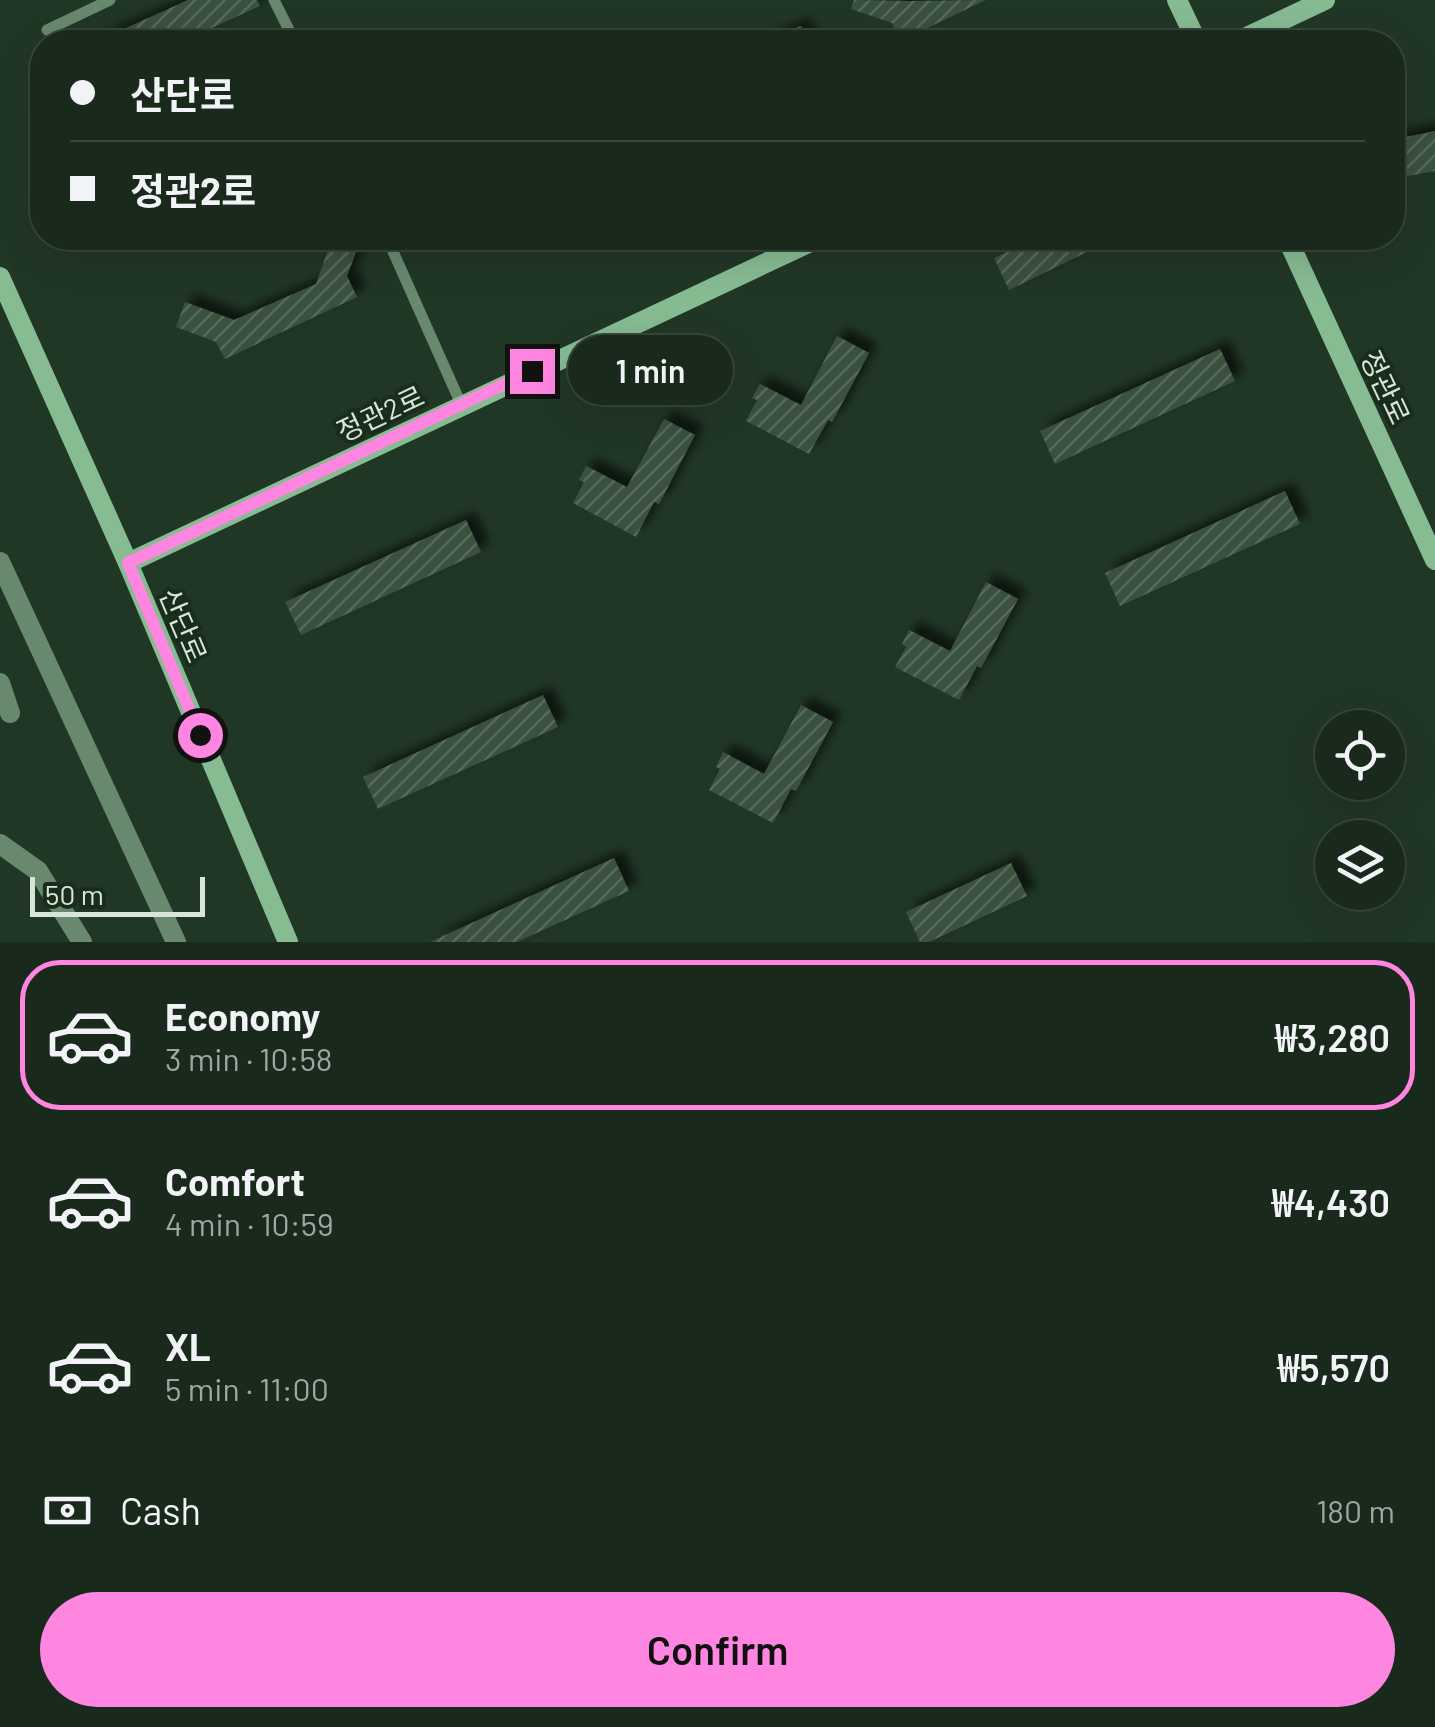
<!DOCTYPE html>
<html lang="en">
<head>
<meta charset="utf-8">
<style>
  :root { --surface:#19291c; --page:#223125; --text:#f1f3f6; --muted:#9fa6a3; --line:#37453b; --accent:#fe85e0 }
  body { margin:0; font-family:Barlow,"Noto Sans KR",sans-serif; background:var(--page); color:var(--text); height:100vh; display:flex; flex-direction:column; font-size:38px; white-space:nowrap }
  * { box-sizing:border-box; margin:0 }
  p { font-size:32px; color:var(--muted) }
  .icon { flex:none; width:55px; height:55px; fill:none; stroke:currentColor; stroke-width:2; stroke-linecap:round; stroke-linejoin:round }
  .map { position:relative; height:942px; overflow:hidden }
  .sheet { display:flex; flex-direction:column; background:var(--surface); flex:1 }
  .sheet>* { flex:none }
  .hud { position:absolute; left:30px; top:30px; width:1375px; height:220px; border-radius:40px; box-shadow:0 10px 40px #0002,0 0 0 2px var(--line); display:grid; align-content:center; height:220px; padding:0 40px; background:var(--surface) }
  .controls { position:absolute; left:1315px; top:710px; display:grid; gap:20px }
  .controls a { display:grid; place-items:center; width:90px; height:90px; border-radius:50%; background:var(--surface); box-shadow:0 10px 40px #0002,0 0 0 2px var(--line); font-size:50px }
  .scale { position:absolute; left:30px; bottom:25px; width:175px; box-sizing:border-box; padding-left:10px; border:5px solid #d8e5da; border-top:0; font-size:28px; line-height:35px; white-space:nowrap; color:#d8e5da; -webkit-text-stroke:8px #182d1c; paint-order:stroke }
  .end { position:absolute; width:45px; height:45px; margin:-22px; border:12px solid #fe85e0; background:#111; box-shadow:0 0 0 5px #111 }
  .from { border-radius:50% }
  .bubble { position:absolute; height:70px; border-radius:35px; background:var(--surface); box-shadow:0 10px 40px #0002,0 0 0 2px var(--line); font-size:32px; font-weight:600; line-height:70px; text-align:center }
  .hud b { display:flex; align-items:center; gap:35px; height:95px; font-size:38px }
  .hud b+b { border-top:2px solid var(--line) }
  .hud i { width:25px; height:25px; background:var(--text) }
  ul { padding:18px 0 0; list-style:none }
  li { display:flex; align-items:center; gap:30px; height:150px; margin:0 20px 15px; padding:0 20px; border:5px solid transparent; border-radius:40px }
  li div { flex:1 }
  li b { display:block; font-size:38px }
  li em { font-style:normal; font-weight:600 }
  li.current { border-color:var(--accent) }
  li>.icon { width:90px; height:90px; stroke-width:1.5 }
  .pay { display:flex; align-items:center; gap:25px; height:110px; padding:0 40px; font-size:38px }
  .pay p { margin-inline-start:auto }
  .button { display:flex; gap:20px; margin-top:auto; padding:20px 40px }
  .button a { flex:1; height:115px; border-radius:60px; background:var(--accent); color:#111; font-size:40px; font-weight:600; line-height:115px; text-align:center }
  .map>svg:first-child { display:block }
  .building { fill:url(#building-hatch); filter:url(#shadow) }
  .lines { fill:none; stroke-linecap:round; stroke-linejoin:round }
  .lane { stroke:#69896f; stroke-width:11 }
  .street { stroke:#69896f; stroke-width:20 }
  .secondary { stroke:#87bb92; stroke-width:20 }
  .route { stroke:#fe85e0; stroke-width:12 }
  .labels { text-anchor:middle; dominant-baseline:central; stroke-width:8; stroke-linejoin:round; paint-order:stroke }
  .street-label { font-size:28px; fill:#d8e5da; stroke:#182d1c }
</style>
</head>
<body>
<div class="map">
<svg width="1435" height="942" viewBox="0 0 1435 942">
  <defs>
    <pattern id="building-hatch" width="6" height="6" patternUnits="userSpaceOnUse" patternTransform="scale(2.5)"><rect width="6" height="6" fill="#3b513f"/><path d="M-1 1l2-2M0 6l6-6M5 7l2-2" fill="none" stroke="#576a5a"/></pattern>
    <filter id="shadow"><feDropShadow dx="9" dy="-9" stdDeviation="5" flood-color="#0009"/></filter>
  </defs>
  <rect width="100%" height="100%" fill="#213726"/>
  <g class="building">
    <path d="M 188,0 L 257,0 L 260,6 L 181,42 L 95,42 Z"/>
    <path d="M 854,0 L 910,1 L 986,0 L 900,41 L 892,23 L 851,9 Z"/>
    <path d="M 801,26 L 809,42 L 764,42 Z"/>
    <path d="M 1435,131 L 1435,171 L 1392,179 L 1392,140 Z"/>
    <path d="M 332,238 L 360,241 L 347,276 L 357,297 L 225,359 L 216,342 L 176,327 L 185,302 L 234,320 L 316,284 Z"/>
    <path d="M 1036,238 L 1116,238 L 1009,290 L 994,258 Z"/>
    <path d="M 837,336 L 869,353 L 832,422 L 828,420 L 809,454 L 746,421 L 757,400 L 752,398 L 760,384 L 801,405 Z"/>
    <path d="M 1220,349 L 1235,381 L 1055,464 L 1040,431 Z"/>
    <path d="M 664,419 L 695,435 L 659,504 L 654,502 L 636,537 L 573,503 L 584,482 L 579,480 L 586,466 L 627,487 Z"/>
    <path d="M 1285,491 L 1300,524 L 1120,606 L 1105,573 Z"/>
    <path d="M 466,520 L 481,552 L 301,635 L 285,602 Z"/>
    <path d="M 986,582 L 1018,599 L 981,668 L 977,666 L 959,700 L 895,667 L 906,647 L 902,644 L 909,630 L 950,651 Z"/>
    <path d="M 543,695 L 558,727 L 378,809 L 363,777 Z"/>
    <path d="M 801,705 L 833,722 L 796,791 L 791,789 L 773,823 L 709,790 L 720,769 L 716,767 L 723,752 L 764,774 Z"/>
    <path d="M 614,858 L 629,891 L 517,942 L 430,942 Z"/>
    <path d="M 1011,863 L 1027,896 L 929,942 L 920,942 L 906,912 Z"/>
  </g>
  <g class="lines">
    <g class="lane">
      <path d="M 274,0 L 295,42"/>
      <path d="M 47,30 L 110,0"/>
      <path d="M 387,238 L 461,404"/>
    </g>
    <g class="street">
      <path d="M 0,562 L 176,942"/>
      <path d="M 0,683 L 10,713"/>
      <path d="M 0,844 L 38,871 L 82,942"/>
    </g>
    <g class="secondary">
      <path d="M 1177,0 L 1197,42"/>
      <path d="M 1236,42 L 1325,0"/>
      <path d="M 1287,238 L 1435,560"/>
      <path d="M 0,277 L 128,563 L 288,942"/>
      <path d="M 128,563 L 819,238"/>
    </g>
  </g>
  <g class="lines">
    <path class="route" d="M 200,735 L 128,563 L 532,371"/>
  </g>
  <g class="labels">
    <g class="street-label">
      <text transform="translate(1386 387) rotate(65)">정관로</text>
      <text transform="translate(380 413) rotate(-25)">정관2로</text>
      <text transform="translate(184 625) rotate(67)">산단로</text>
    </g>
  </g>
</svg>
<div class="controls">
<a><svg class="icon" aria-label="locate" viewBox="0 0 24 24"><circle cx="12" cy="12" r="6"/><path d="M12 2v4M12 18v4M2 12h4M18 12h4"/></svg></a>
<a><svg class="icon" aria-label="layers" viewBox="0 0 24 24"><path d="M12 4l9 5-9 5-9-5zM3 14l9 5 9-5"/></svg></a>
</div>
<div class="scale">50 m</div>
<i class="end from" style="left:200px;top:735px"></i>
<i class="end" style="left:532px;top:371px"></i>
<div class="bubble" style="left:568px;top:335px;width:165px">1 min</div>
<div class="hud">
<b><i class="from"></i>산단로</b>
<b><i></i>정관2로</b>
</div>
</div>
<section class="sheet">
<ul>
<li class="current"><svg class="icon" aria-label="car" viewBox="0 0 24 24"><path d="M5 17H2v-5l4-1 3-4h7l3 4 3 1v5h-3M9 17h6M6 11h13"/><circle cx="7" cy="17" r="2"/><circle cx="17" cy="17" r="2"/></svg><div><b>Economy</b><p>3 min · 10:58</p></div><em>₩3,280</em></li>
<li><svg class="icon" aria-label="car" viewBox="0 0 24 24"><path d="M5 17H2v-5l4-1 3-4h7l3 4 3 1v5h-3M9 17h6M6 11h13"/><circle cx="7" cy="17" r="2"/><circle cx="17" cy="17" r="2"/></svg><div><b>Comfort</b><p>4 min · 10:59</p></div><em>₩4,430</em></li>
<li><svg class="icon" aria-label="car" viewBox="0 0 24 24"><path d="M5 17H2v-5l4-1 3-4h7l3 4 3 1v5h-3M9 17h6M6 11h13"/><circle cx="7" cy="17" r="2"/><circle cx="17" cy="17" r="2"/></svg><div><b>XL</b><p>5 min · 11:00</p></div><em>₩5,570</em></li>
</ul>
<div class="pay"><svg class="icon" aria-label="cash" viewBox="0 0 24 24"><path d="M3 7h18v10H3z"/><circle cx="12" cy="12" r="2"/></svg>Cash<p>180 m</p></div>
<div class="button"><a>Confirm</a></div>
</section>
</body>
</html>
